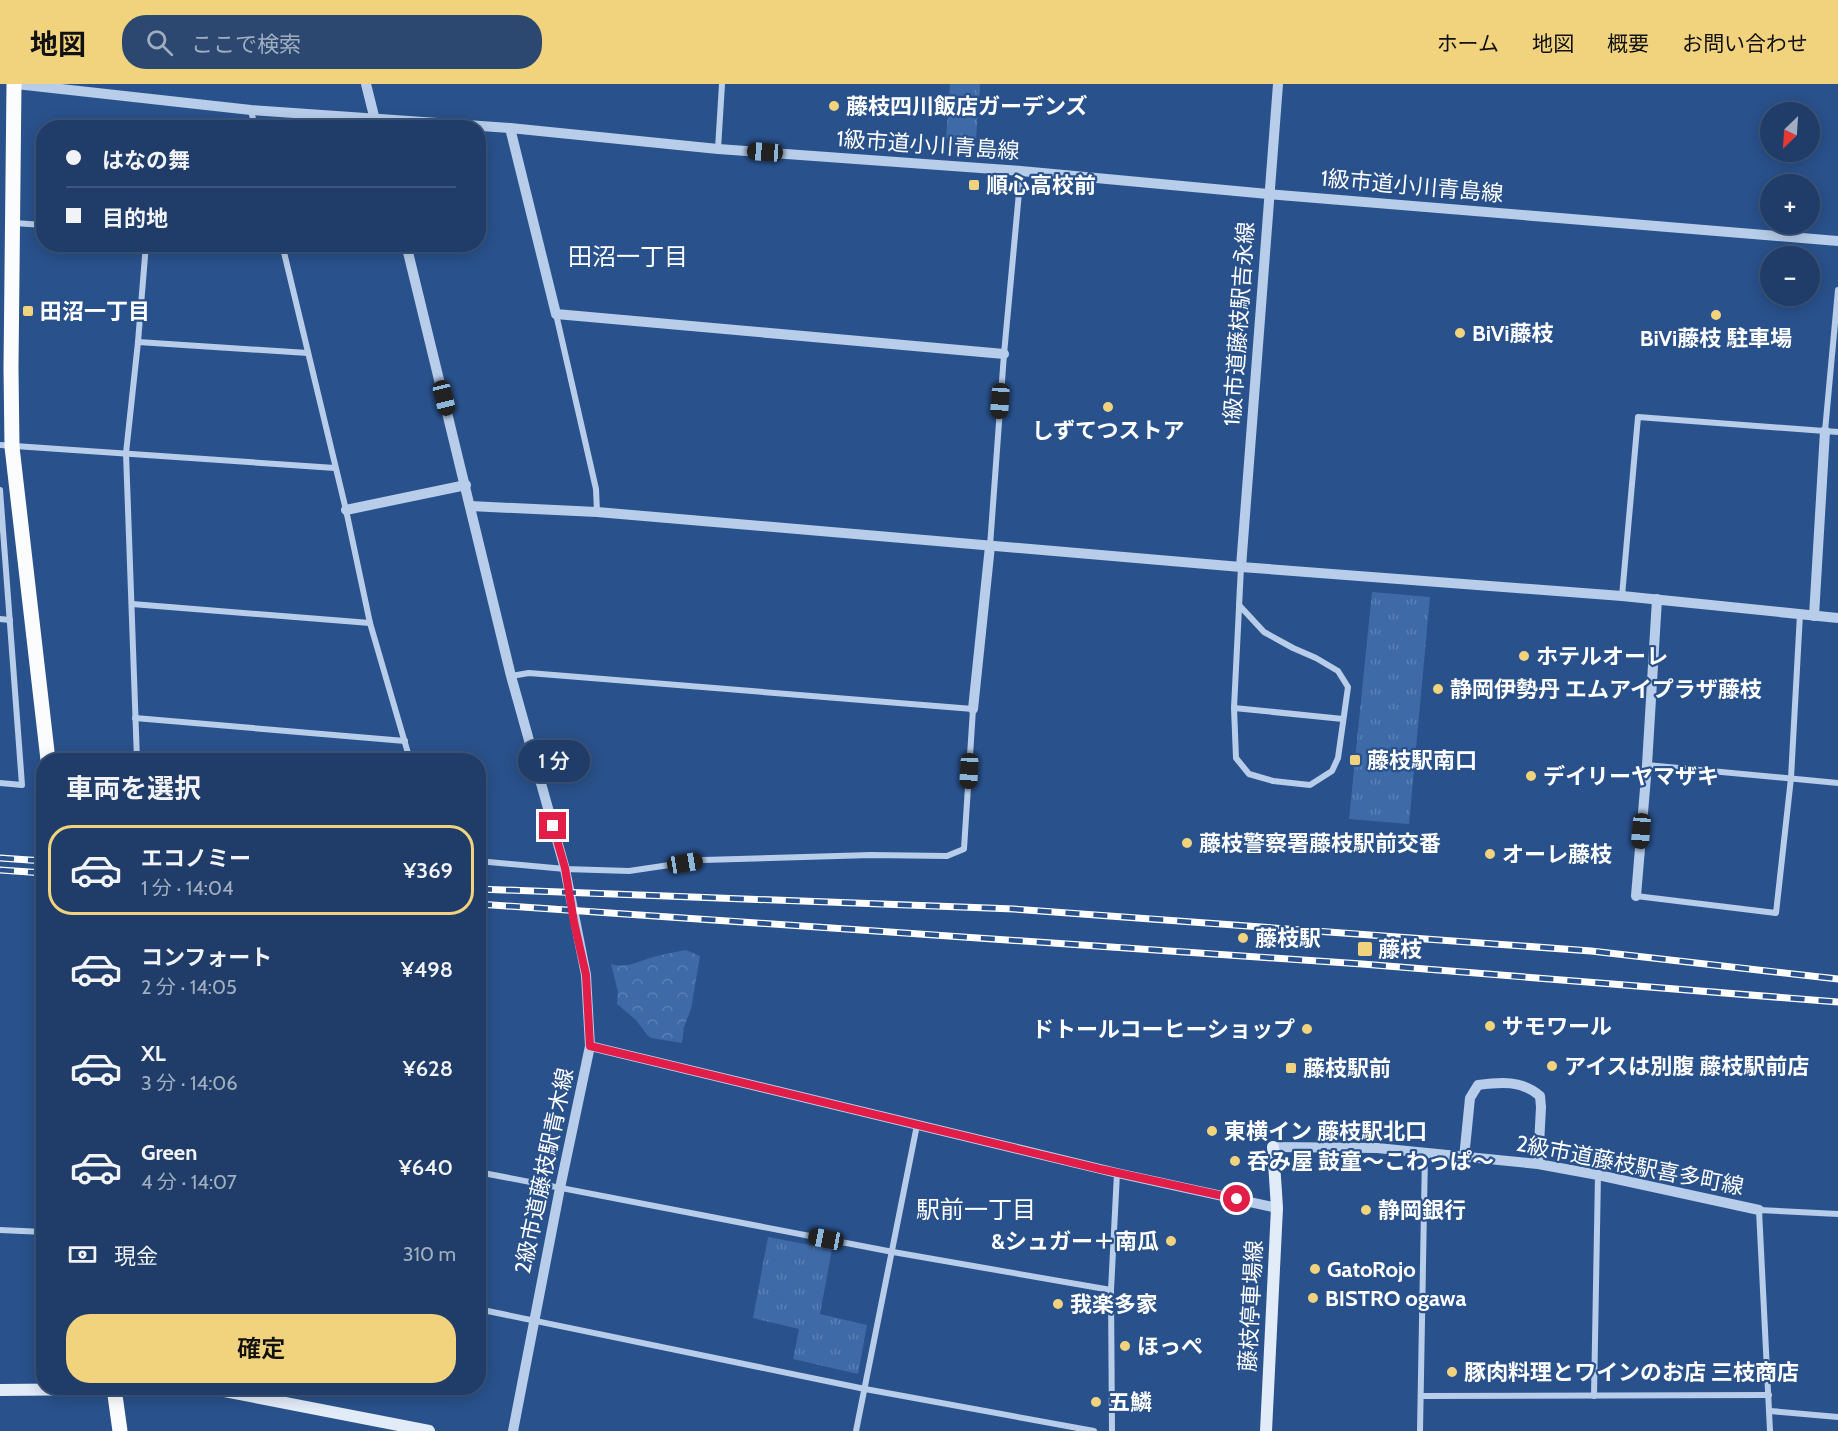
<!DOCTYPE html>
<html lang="ja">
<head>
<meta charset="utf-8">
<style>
  :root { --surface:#1f3d68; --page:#2c4871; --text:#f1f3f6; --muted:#a1aec0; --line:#3c567c; --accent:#f1d37e }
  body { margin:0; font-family:Cabin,"Noto Sans JP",sans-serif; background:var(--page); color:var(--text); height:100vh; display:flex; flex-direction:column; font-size:22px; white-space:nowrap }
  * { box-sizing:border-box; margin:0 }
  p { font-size:20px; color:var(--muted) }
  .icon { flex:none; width:33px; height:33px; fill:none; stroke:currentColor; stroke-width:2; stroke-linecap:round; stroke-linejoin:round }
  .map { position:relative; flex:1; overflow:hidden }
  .sheet { position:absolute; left:36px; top:669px; width:450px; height:642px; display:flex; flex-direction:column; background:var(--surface); border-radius:24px; box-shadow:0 3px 15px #0003,0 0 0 2px var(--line) }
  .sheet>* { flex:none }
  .hud { position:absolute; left:36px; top:36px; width:450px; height:132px; border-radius:24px; box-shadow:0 3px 15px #0003,0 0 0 2px var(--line); display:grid; align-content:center; height:132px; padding:0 30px; background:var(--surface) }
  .needle { width:39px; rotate:205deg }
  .fabs { position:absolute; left:1760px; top:18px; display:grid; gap:12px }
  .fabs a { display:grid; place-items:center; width:60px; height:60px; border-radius:50%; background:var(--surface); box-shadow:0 3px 15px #0003,0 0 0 2px var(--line); font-size:30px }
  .end { position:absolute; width:27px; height:27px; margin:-14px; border:8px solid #e11d48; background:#fff; box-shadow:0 0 0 3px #fff }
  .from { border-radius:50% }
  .bubble { position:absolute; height:42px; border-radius:21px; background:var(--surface); box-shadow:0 3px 15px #0003,0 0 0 2px var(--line); font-size:20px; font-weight:600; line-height:42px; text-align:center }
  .car { position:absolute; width:18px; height:36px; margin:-18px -9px; border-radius:8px; box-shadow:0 0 4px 2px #0007; background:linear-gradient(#222 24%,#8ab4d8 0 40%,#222 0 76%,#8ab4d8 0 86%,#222 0) }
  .hud b { display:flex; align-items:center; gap:21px; height:57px; font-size:22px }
  .hud b+b { border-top:2px solid var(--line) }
  .hud i { width:15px; height:15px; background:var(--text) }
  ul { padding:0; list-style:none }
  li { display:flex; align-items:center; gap:18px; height:90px; margin:0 12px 9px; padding:0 18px; border:3px solid transparent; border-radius:24px }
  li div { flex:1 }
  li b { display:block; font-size:22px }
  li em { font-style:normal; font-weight:600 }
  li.active { border-color:var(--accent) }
  li>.icon { width:54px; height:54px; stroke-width:1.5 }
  h2 { padding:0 30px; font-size:27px; line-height:72px }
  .pay { display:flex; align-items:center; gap:15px; height:66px; padding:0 30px; font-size:22px }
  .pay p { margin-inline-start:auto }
  .action { display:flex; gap:12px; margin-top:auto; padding:12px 30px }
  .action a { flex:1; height:69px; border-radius:24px; background:var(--accent); color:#111; font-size:24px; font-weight:600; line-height:69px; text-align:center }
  header { display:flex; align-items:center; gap:36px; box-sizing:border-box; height:84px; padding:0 30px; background:var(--accent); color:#111 }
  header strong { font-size:28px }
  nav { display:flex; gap:33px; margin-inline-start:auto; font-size:21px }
  .search { width:420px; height:54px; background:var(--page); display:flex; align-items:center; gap:15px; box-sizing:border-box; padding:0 21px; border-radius:24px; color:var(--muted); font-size:22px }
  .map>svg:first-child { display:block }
  .forest { fill:url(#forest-crowns) }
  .park { fill:url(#park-tufts) }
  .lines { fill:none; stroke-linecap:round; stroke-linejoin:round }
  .minor { stroke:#b7cde9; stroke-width:6 }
  .tertiary { stroke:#b7cde9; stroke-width:10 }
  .secondary { stroke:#e2ebf8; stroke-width:12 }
  .primary { stroke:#fafcfe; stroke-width:15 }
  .rail-casing { stroke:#fff; stroke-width:7 }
  .rail { stroke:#29518b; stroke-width:4.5; stroke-dasharray:14; stroke-linecap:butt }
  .route { stroke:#e11d48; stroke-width:8 }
  .poi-dot { fill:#f1d37e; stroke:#29518b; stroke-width:2 }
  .labels { text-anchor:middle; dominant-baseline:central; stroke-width:4.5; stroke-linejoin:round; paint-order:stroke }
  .poi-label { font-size:22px; font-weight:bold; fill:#fff; stroke:#29518b; text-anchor:start }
  .street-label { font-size:22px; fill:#fff; stroke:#29518b }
  .neighbourhood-label { font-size:24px; fill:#fff; stroke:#29518b }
</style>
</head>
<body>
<header>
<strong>地図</strong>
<div class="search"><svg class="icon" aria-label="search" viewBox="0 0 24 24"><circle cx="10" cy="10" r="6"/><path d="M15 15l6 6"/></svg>ここで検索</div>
<nav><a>ホーム</a><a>地図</a><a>概要</a><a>お問い合わせ</a></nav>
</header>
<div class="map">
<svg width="1838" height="1347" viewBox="0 0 1838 1347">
  <defs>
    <pattern id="forest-crowns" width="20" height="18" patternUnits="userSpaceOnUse" patternTransform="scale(1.5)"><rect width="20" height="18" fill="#3e6aa7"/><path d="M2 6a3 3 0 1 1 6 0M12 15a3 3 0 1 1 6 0" fill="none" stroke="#5b80b4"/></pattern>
    <pattern id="park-tufts" width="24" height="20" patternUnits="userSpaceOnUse" patternTransform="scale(1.5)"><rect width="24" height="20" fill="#3e6aa7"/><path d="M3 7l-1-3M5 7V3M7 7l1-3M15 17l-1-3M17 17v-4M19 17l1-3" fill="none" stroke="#5b80b4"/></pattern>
  </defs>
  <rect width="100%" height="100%" fill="#29518b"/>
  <path class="forest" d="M 686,866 L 700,872 L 691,925 L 684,943 L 682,959 L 651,954 L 647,951 L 636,936 L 617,920 L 618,908 L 611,880 C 626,885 639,877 653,873 C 664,870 675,868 686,866 Z"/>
  <g class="park">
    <path d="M 950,0 L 980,0 L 976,55 L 946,54 Z"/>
    <path d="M 1372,508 L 1430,513 L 1409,740 L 1349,735 Z"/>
    <path d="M 768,1153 L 832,1165 L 820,1230 L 867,1241 L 858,1290 L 793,1275 L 799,1245 L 753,1234 Z"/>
  </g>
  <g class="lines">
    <g class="minor">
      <path d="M 251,26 L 255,44"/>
      <path d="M 718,65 L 722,0"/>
      <path d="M 14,139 L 44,141"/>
      <path d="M 282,160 L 346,426 L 370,539 L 410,676"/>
      <path d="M 556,230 L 596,405 L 597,428"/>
      <path d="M 138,258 L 308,269"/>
      <path d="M 1825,347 L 1838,206"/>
      <path d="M 0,361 L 335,384"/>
      <path d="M 0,406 L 22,701 L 0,699"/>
      <path d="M 990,462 L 1004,270 L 1021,87"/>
      <path d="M 1241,483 L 1239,521 L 1264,548 L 1293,564 L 1316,574 L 1338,587 L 1348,603 L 1338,674 L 1332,687 L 1310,701 L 1273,697 L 1249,690 L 1236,674 L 1234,624 L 1241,483"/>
      <path d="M 1622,512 L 1638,333 L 1838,348"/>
      <path d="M 132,520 L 370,539"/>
      <path d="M 0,535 L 10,536"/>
      <path d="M 1234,624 L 1343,635"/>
      <path d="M 135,634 L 405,657"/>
      <path d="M 137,676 L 126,369 L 138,258 L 146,160"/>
      <path d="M 1647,681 L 1838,699"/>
      <path d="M 478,777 L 565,785 L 629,787 L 703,776 L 871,771 L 947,772 L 964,765 L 973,625 L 529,589 L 511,592"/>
      <path d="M 1636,812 L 1776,829 L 1791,694 L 1800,530"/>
      <path d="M 478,1088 L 893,1168 L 1111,1206"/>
      <path d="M 0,1146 L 44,1148"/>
      <path d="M 478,1225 L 865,1305 L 1094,1347"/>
      <path d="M 1422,1312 L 1769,1311"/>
      <path d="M 1594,1312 L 1598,1091"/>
      <path d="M 1770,1327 L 1838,1333"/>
      <path d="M 856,1347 L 917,1041"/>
      <path d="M 1112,1347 L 1111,1206 L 1117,1089"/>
      <path d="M 1420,1347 L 1425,1070"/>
      <path d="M 1770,1347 L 1759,1126 L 1838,1130"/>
    </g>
    <g class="tertiary">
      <path d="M 16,0 L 251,26 L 510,44 L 718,65 L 1021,87 L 1268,110 L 1838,157"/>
      <path d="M 366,0 L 377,44"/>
      <path d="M 510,44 L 556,230 L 1004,270"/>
      <path d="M 406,160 L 511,592 L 565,785 L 586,891 L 590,962 L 560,1104 L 513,1347"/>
      <path d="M 470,422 L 597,428 L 1241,483 L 1622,512 L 1838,534"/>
      <path d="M 346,426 L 466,401"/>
      <path d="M 1241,483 L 1278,0"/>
      <path d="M 1814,532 L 1825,347"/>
      <path d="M 973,625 L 990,462"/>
      <path d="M 1636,812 L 1647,681 L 1657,515"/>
      <path d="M 590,962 L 1117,1089 L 1277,1124"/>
      <path d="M 1273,1063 L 1377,1064 L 1538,1080 L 1598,1091 L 1759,1126"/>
      <path d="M 1464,1074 L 1470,1014 L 1478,1001 C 1500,998 1522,996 1540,1012 L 1541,1023 L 1538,1080"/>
    </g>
    <g class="secondary">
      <path d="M 0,1306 L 209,1304 L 429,1347"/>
      <path d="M 1266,1347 L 1277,1124 L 1273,1063"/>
    </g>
    <g class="primary">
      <path d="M 14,0 L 11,284 L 12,363 L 48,676"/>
      <path d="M 114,1304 L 120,1347"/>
    </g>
    <g class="rail-casing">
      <g id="rail">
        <path d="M 0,774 L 44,777"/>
        <path d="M 0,786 L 44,789"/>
        <path d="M 478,805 L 1014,825 L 1591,867 L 1838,895"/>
        <path d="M 478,820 L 1362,880 L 1838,918"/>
      </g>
    </g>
    <use href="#rail" class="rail"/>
  </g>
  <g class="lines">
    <path class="route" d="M 553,742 L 565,784 L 574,838 L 586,891 L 590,962 L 1100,1085 L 1237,1115"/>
  </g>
  <g class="poi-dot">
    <circle cx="834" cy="22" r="6"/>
    <rect x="968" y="95" width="12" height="12" rx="3"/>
    <rect x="22" y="221" width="12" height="12" rx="3"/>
    <circle cx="1716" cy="231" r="6"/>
    <circle cx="1460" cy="249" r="6"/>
    <circle cx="1108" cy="323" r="6"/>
    <circle cx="1524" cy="572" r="6"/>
    <circle cx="1438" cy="605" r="6"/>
    <rect x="1349" y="670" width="12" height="12" rx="3"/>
    <circle cx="1531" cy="692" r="6"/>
    <circle cx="1187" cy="759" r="6"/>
    <circle cx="1490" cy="770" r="6"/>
    <circle cx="1243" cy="854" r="6"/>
    <rect x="1357" y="857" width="16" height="16" rx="3"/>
    <circle cx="1490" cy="942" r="6"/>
    <circle cx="1307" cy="945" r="6"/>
    <circle cx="1552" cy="982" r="6"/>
    <rect x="1285" y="978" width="12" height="12" rx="3"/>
    <circle cx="1212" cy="1047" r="6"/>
    <circle cx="1235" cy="1077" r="6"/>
    <circle cx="1366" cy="1126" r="6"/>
    <circle cx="1171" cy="1157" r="6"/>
    <circle cx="1315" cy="1185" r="6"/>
    <circle cx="1313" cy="1214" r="6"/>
    <circle cx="1058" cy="1220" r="6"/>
    <circle cx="1125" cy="1262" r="6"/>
    <circle cx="1452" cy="1288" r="6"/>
    <circle cx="1096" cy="1318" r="6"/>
  </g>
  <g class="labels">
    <g class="poi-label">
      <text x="846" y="22">藤枝四川飯店ガーデンズ</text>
      <text x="986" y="101">順心高校前</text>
      <text x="40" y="227">田沼一丁目</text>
      <text x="1472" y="249">BiVi藤枝</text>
      <text x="1716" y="254" text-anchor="middle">BiVi藤枝 駐車場</text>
      <text x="1108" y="346" text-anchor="middle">しずてつストア</text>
      <text x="1536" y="572">ホテルオーレ</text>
      <text x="1450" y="605">静岡伊勢丹 エムアイプラザ藤枝</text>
      <text x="1367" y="676">藤枝駅南口</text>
      <text x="1543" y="692">デイリーヤマザキ</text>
      <text x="1199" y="759">藤枝警察署藤枝駅前交番</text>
      <text x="1502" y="770">オーレ藤枝</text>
      <text x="1255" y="854">藤枝駅</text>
      <text x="1378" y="865">藤枝</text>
      <text x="1502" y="942">サモワール</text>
      <text x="1295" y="945" text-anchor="end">ドトールコーヒーショップ</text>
      <text x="1564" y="982">アイスは別腹 藤枝駅前店</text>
      <text x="1303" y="984">藤枝駅前</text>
      <text x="1224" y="1047">東横イン 藤枝駅北口</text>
      <text x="1247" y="1077">呑み屋 鼓童～こわっぱ～</text>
      <text x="1378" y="1126">静岡銀行</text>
      <text x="1159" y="1157" text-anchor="end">&amp;シュガー＋南瓜</text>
      <text x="1327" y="1185">GatoRojo</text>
      <text x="1325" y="1214">BISTRO ogawa</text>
      <text x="1070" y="1220">我楽多家</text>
      <text x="1137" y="1262">ほっぺ</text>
      <text x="1464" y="1288">豚肉料理とワインのお店 三枝商店</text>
      <text x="1108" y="1318">五鱗</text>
    </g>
    <g class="street-label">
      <text transform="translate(928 61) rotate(4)">1級市道小川青島線</text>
      <text transform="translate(1412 102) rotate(5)">1級市道小川青島線</text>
      <text transform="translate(1239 240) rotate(-86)">1級市道藤枝駅吉永線</text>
      <text transform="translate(1630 1081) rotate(11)">2級市道藤枝駅喜多町線</text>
      <text transform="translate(544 1087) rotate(-78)">2級市道藤枝駅青木線</text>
      <text transform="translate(1251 1222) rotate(-87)">藤枝停車場線</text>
    </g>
    <g class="neighbourhood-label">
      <text x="628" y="172">田沼一丁目</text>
      <text x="976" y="1125">駅前一丁目</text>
    </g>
  </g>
</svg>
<div class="fabs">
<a><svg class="needle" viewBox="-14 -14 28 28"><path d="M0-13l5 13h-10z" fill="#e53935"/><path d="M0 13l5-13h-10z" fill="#a1aec0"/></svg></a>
<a>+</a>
<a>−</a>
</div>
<i class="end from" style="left:1237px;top:1115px"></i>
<i class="end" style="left:553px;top:742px"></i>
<div class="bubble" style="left:518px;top:656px;width:72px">1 分</div>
<i class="car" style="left:765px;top:68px;rotate:274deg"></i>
<i class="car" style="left:444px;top:314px;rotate:166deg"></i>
<i class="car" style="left:1000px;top:317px;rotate:184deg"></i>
<i class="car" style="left:969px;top:687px;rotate:183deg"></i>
<i class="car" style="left:1641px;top:747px;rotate:185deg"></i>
<i class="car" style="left:685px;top:779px;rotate:81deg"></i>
<i class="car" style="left:826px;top:1155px;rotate:281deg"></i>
<div class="hud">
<b><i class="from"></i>はなの舞</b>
<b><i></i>目的地</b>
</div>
<section class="sheet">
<h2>車両を選択</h2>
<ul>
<li class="active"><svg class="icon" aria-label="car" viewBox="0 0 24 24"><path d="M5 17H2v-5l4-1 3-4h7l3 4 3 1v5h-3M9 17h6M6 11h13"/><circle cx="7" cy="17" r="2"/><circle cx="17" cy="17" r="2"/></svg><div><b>エコノミー</b><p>1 分 · 14:04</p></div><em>¥369</em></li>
<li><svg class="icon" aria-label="car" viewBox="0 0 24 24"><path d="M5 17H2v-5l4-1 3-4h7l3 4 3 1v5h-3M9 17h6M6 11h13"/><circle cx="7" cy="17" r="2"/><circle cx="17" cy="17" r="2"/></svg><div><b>コンフォート</b><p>2 分 · 14:05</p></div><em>¥498</em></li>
<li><svg class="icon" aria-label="car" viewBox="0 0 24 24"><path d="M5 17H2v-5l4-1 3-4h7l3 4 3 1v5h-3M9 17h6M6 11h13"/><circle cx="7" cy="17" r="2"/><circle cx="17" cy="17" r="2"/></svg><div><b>XL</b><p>3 分 · 14:06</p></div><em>¥628</em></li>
<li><svg class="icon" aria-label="car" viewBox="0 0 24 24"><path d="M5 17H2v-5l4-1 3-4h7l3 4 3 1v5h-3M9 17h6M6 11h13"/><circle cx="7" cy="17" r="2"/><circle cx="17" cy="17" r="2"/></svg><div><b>Green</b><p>4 分 · 14:07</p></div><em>¥640</em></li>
</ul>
<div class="pay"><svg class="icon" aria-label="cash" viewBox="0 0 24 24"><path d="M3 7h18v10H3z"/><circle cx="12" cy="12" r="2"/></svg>現金<p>310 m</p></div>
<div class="action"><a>確定</a></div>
</section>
</div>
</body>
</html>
